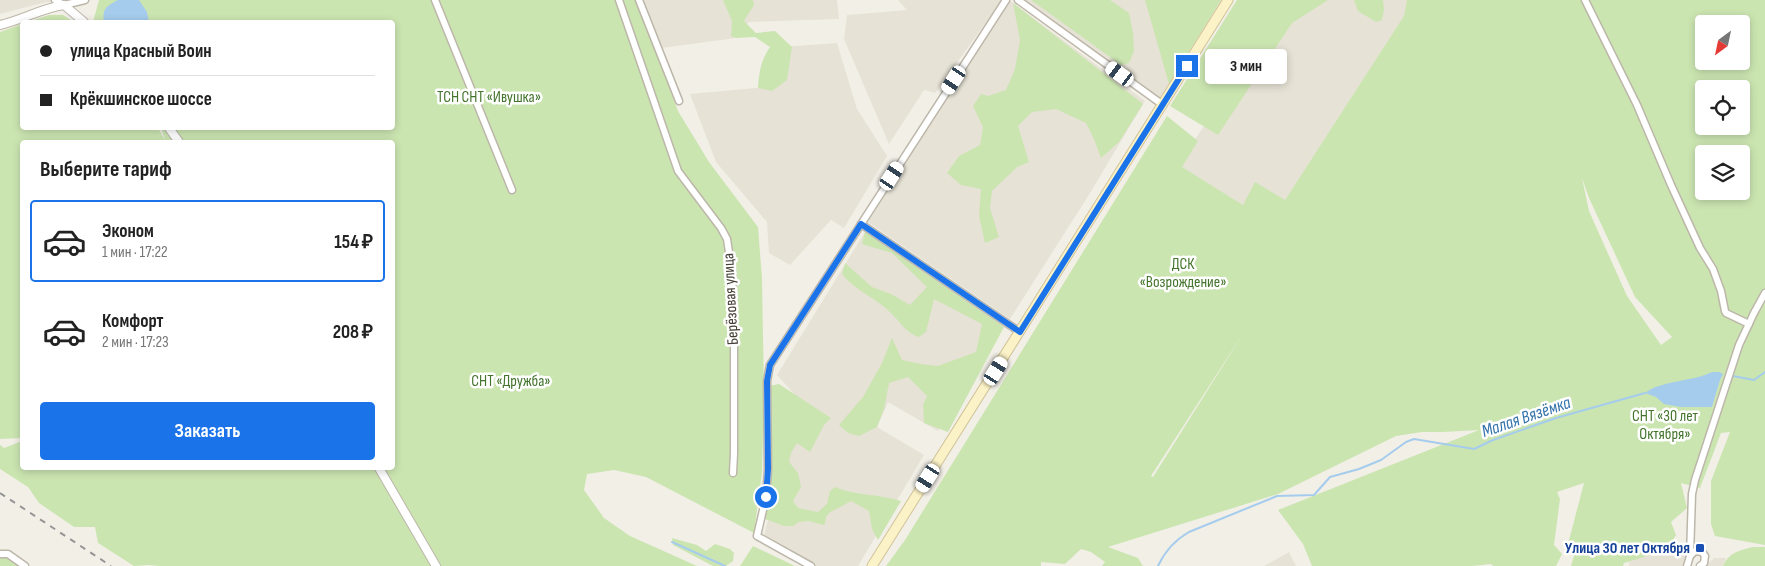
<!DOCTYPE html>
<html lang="ru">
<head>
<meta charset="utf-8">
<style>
  :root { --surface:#fff; --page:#f2f2f2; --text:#222; --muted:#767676; --line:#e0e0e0; --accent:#1a73e8 }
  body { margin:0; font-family:"Sofia Sans Condensed",sans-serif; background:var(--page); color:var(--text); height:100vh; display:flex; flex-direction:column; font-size:19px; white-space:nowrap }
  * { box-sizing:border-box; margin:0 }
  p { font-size:16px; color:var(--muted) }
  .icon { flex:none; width:28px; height:28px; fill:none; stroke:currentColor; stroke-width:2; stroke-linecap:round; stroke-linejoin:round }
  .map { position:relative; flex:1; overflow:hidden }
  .side { position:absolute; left:20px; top:140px; width:375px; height:330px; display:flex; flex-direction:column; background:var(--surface); border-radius:5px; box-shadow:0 2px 8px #0003 }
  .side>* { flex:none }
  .top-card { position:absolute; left:20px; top:20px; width:375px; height:110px; border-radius:5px; box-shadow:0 2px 8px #0003; display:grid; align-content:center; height:110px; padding:0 20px; background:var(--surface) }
  .needle { width:32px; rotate:213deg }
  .fabs { position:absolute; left:1695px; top:15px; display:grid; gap:10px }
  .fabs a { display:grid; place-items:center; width:55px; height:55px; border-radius:5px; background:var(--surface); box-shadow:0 2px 8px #0003; font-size:25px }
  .end { position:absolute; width:22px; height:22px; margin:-11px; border:6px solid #1a73e8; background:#fff; box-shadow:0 0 0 2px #fff }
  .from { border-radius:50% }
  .bubble { position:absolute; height:35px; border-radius:5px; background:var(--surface); box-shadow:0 2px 8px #0003; font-size:16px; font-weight:700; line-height:35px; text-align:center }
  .car { position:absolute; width:15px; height:30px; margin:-15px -8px; border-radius:6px; box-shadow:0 0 4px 1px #0007; background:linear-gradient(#fff 24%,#345 0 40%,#fff 0 76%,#345 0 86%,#fff 0) }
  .top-card b { display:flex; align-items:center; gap:18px; height:48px; font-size:19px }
  .top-card b+b { border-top:1px solid var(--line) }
  .top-card i { width:12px; height:12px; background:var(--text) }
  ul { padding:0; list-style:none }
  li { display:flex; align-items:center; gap:15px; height:82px; margin:0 10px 8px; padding:0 10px; border:2px solid transparent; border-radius:5px }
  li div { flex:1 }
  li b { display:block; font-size:19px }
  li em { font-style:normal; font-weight:700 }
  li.current { border-color:var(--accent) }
  li>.icon { width:45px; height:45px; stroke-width:1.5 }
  h2 { padding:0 20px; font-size:22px; line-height:60px }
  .button { display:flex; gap:10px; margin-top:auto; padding:10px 20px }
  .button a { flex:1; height:58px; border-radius:5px; background:var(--accent); color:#fff; font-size:20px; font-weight:700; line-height:58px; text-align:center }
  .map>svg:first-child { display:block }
  .residential { fill:#e6e2d5 }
  .green { fill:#cbe5b1; fill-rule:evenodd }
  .water { fill:#a5ccec }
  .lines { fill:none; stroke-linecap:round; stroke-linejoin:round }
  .stream { stroke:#a5ccec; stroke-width:2 }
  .minor-casing { stroke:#bdb7aa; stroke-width:9 }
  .tertiary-casing { stroke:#bdb7aa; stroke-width:10 }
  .secondary-casing { stroke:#d0c498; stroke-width:11 }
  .minor { stroke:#fff; stroke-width:6 }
  .tertiary { stroke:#fff; stroke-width:8 }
  .secondary { stroke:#fcf2c7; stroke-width:9 }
  .rail { stroke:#959595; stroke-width:2; stroke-dasharray:6 6; stroke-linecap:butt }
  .route { stroke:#1a73e8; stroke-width:6 }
  .transit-dot { fill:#1a4fb4; stroke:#fff; stroke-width:2 }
  .labels { text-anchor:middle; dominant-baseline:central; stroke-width:5; stroke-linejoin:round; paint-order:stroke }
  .park-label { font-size:16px; fill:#43742c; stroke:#fff }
  .street-label { font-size:16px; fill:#454036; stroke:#fff }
  .transit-label { font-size:16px; font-weight:bold; fill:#164399; stroke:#fff; text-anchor:end }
  .water-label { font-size:18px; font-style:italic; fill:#3573ab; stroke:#fff }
</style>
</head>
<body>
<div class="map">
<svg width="1765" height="566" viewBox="0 0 1765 566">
  <rect width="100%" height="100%" fill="#f2efe7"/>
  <g class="residential">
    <path d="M 0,0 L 70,0 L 64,2 L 46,2 L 0,14 Z"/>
    <path d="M 643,0 L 837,0 L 839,19 L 749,22 L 736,38 L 661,48 Z"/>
    <path d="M 898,0 L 1002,0 L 935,93 L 924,90 L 889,144 L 844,39 L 847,15 L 907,10 Z"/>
    <path d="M 1009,0 L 1145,101 L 1090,193 L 1010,319 L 868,222 Z"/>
    <path d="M 1023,0 L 1221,0 L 1159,100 Z"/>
    <path d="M 1295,0 L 1415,0 L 1285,200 L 1254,212 L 1178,165 L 1287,2 Z"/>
    <path d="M 837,43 L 857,109 L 887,156 L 844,228 L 831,220 L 790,265 L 769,253 L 767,222 L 716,162 L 690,94 L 766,87 L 781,47 Z"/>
    <path d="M 865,232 L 1001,325 L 938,431 L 888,402 L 877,427 L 924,455 L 858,566 L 816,566 L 764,535 L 787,451 L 797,397 L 777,375 Z"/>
    <path d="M 1631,543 L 1686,556 L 1682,566 L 1629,566 Z"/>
    <path d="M 1289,552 L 1296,566 L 1264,566 Z"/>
    <path d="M 1714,558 L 1726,558 L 1723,566 L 1706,566 Z"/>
  </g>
  <g class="green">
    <path d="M 99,0 L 637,0 L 678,111 L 709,162 L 758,227 L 762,278 L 764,393 L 762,472 L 754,533 L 646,477 L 614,470 L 587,474 L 584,490 L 604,518 L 630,536 L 697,566 L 160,566 L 148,565 L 134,566 L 98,543 L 95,527 L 74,527 L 39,503 L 28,487 L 0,469 L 0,445 L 4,448 L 22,441 L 22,468 L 392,468 L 392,142 L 22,142 L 22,438 L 0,439 L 0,32 L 22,24 L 22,128 L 158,128 L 165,140 L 161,128 L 392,128 L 392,22 L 93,22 Z"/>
    <path d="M 723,0 L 753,0 L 754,5 L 744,21 L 756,33 L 775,31 L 792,47 L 787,80 L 772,91 L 758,88 C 759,72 761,60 770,47 L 755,37 L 736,38 L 731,36 L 732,21 Z"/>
    <path d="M 1031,0 L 1110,0 L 1129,13 L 1133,33 L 1134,51 L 1129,63 L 1121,65 Z"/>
    <path d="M 1145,0 L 1221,0 L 1169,84 Z"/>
    <path d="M 1237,0 L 1328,0 L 1292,23 L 1218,135 L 1170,106 Z"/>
    <path d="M 1354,0 L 1383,0 L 1384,10 L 1382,20 L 1376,22 L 1358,11 Z"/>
    <path d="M 1407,0 L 1765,0 L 1765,545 L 1715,536 L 1711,524 L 1711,481 L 1730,432 L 1721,433 L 1700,488 L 1681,483 L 1687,508 L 1671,522 L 1676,535 L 1667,550 L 1624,563 L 1623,566 L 1571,566 L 1576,549 L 1568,544 L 1584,483 L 1557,492 L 1560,499 L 1554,545 L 1562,554 L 1556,566 L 1493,566 L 1491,564 L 1472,566 L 1312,566 L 1303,544 L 1278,510 L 1479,430 L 1443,432 L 1422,432 L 1396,436 L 1278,494 L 1108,547 L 1138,558 L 1143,566 L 1102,566 L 1105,562 L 1091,552 L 1081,549 L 1065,564 L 1041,562 L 1041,566 L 886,566 L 905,540 L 1167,116 L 1198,141 L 1182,167 L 1243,205 L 1255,182 L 1285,200 L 1404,16 ZM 1704,24 L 1741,24 L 1741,61 L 1704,61 ZM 1704,89 L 1741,89 L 1741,126 L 1704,126 ZM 1704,154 L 1741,154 L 1741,191 L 1704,191 ZM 1582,178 L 1589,198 L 1635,297 L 1672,337 L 1661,345 L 1627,296 L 1589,211 ZM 1246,329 L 1153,477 L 1151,476 Z"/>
    <path d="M 1013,3 L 1143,104 L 1119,142 L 1101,158 L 1094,139 L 1086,123 L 1056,109 L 1032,112 L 1018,126 L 1029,162 L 1017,167 L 992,191 L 990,208 L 999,237 L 985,243 L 979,216 L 981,189 L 961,185 L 947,173 L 959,156 L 980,145 L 983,127 L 973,106 L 981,94 L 988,96 L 1006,90 L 1015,69 L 1020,40 Z"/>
    <path d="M 49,15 L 63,15 L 74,22 L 28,22 Z"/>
    <path d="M 865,232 L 1004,327 L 948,432 L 924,423 L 923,405 L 927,396 L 908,377 L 889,383 L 884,409 L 877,427 L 859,436 L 848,433 L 839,425 L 863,397 L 882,363 L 892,338 L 902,360 L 921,364 L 938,366 L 976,352 L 982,324 L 934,299 L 926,332 L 919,337 C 906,333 901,323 892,314 C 877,298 855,291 842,274 L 845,263 L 872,287 L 891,294 L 910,305 L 927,287 L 892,253 L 862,244 Z"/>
    <path d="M 779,384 L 831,418 L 824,425 L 810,452 L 797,443 L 791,453 L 789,462 L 798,473 L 801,487 L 793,501 L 798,508 L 818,512 L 827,504 L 830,491 L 835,487 C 855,496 880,494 901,501 L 878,540 L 872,529 L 869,511 L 851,501 L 829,513 L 826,517 L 825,524 L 823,525 L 809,521 L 798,522 L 793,526 L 784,526 L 765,519 C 771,474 771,431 769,386 Z"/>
    <path d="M 672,538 L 697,545 L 706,551 L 715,544 L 730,549 L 734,553 L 733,561 L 726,566 L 713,566 L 673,545 Z"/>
    <path d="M 753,546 L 795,566 L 740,566 Z"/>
    <path d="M 1753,547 L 1765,547 L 1765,566 L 1723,566 C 1728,553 1740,550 1753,547 Z"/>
    <path d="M 0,554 L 8,554 L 24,566 L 0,566 Z"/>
  </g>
  <g class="water">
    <path d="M 118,0 L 139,0 L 147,12 L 149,22 L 104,22 C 102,9 106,6 118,0 Z"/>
    <path d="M 1712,372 L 1719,372 L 1723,374 L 1720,380 L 1712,407 L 1681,407 L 1664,404 L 1656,397 L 1645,393 C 1662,380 1692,382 1712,372 Z"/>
  </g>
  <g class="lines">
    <g class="stream">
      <path d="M 1733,376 L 1754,380 L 1765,372"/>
      <path d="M 672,542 L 725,566"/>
      <path d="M 1158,566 C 1165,551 1175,540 1189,532 L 1277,496 L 1314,495 L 1330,477 L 1359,469 L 1381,460 L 1406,442 L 1414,439 L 1474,449 L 1493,440 L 1556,418 L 1645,393"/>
    </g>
    <g class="minor-casing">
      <g id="minor">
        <path d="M 55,0 L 64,5 L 85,0"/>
        <path d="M 435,0 L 512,190"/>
        <path d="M 619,0 L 678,171 L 721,228 L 727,239 L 732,272 L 734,329 L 734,453 L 733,473"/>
        <path d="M 639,0 L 679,101"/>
        <path d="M 1018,0 L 1163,105"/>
        <path d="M 1585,0 L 1637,105 L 1671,185 L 1700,248 L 1713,269 L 1721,291 L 1725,311 L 1726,313 L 1749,324"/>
        <path d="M 861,224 L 1020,332"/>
        <path d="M 0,554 L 8,554 L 25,566"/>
        <path d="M 1690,556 L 1695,551 L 1702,552 L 1705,556 L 1704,563 L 1700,566"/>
        <path d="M 811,566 L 757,536 L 766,497 L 768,469 L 767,381 L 770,365 L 1006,0"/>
        <path d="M 1687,566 L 1690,556 L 1692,494 L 1695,480 L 1739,345 L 1754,313 L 1765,293"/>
      </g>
    </g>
    <g class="tertiary-casing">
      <g id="tertiary">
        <path d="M 0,25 C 22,20 42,8 64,5 L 84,22"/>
        <path d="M 169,128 L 179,142"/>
        <path d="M 379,468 L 436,566"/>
      </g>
    </g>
    <g class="secondary-casing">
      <path id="secondary" d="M 872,566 L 1228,0"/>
    </g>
    <use href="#minor" class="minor"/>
    <use href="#tertiary" class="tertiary"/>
    <use href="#secondary" class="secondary"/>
    <path class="rail" d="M 0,493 L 111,566"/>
  </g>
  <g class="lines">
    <path class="route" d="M 766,497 L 768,469 L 767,381 L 770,365 L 861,224 L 1020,332 L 1187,66"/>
  </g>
  <rect class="transit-dot" x="1695" y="543" width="10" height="10" rx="2.5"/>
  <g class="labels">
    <g class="park-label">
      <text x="489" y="97">ТСН СНТ «Ивушка»</text>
      <text x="1183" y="264">ДСК<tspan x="1183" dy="18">«Возрождение»</tspan></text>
      <text x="511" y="381">СНТ «Дружба»</text>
      <text x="1665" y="416">СНТ «30 лет<tspan x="1665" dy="18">Октября»</tspan></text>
    </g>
    <g class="street-label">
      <text transform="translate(731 299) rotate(-93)">Берёзовая улица</text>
    </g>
    <g class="transit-label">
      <text x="1690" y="548">Улица 30 лет Октября</text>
    </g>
    <g class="water-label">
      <text transform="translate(1526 417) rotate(-19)">Малая Вязёмка</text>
    </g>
  </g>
</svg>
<div class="fabs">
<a><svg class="needle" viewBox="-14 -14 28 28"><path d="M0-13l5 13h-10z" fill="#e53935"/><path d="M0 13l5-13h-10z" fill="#767676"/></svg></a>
<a><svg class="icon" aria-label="locate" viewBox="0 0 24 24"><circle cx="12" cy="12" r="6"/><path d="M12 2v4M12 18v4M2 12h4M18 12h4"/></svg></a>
<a><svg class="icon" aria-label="layers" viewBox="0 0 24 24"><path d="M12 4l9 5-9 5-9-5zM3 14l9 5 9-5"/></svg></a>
</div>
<i class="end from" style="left:766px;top:497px"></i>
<i class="end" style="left:1187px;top:66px"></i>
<div class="bubble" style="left:1205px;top:49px;width:82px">3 мин</div>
<i class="car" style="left:1120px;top:74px;rotate:306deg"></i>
<i class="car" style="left:954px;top:80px;rotate:213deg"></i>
<i class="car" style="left:892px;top:176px;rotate:33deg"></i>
<i class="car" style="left:996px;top:371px;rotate:32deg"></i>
<i class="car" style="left:928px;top:478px;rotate:212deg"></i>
<div class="top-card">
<b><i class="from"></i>улица Красный Воин</b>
<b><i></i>Крёкшинское шоссе</b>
</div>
<section class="side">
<h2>Выберите тариф</h2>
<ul>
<li class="current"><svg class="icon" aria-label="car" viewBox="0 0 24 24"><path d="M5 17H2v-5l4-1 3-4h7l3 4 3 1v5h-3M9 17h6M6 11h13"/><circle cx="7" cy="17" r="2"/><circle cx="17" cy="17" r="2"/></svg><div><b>Эконом</b><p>1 мин · 17:22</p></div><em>154 ₽</em></li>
<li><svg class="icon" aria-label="car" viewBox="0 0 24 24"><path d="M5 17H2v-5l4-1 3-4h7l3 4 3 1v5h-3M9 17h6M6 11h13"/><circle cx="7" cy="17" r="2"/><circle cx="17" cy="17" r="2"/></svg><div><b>Комфорт</b><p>2 мин · 17:23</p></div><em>208 ₽</em></li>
</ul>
<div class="button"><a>Заказать</a></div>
</section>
</div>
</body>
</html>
